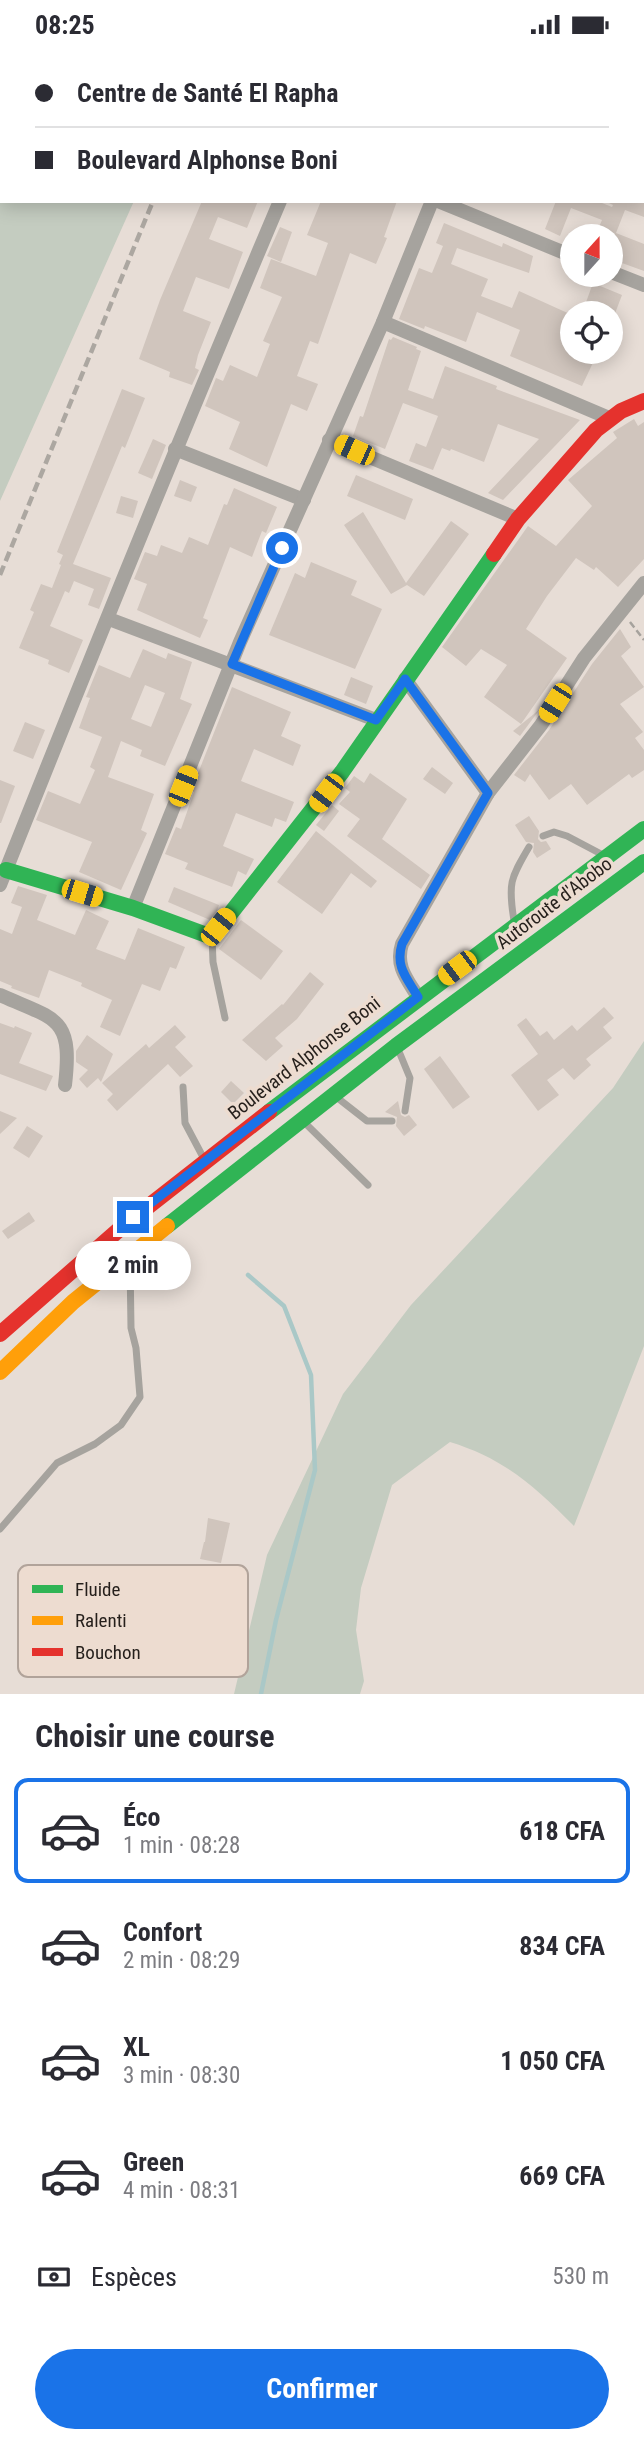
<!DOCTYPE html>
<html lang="fr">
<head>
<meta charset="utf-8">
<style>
  :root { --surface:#fff; --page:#f2f2f3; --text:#2b2b33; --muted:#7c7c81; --line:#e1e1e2; --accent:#1a73e8 }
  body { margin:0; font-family:"Roboto Condensed",sans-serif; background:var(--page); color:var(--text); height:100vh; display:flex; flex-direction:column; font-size:26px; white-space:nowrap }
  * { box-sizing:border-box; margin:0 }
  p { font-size:23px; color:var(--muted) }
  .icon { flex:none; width:38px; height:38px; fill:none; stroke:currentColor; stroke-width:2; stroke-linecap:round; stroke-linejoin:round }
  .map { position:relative; height:1645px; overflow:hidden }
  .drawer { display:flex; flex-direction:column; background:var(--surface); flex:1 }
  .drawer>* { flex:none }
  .banner { position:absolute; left:0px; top:0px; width:644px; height:154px; box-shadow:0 4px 18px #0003; display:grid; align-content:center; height:154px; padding:0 35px; background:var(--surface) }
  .needle { width:46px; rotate:21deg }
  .controls { position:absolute; left:560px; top:175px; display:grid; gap:14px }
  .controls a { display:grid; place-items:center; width:63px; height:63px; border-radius:50%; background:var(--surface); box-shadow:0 4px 18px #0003; font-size:35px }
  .end { position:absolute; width:32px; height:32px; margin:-16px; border:9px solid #1a73e8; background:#fff; box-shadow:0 0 0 4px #fff }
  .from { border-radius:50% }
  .bubble { position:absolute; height:49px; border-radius:24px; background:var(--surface); box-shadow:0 4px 18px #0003; font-size:23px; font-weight:700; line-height:49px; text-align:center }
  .car { position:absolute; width:21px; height:42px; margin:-21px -10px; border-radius:9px; box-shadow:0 0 5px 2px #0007; background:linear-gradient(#f5c518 24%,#345 0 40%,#f5c518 0 76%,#345 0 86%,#f5c518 0) }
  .banner b { display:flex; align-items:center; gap:24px; height:66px; font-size:26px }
  .banner b+b { border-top:2px solid var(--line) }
  .banner i { width:18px; height:18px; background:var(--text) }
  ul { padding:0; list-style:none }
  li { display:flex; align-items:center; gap:21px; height:105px; margin:0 14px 10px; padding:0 21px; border:4px solid transparent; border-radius:14px }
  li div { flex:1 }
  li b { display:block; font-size:26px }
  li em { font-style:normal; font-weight:700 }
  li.active { border-color:var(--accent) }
  li>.icon { width:63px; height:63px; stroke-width:1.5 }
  h2 { padding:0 35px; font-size:32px; line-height:84px }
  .pay { display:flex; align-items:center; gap:18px; height:77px; padding:0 35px; font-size:26px }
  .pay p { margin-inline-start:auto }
  .cta { display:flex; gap:14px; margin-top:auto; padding:14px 35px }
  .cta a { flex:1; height:80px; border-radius:42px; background:var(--accent); color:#fff; font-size:28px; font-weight:700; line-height:80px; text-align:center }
  .status { display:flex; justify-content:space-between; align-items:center; height:49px; padding:0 35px; background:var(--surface); direction:ltr }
  .status svg { height:19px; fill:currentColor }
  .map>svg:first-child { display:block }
  .green { fill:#c4ccc0 }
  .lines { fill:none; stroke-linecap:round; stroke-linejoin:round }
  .stream { stroke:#aac8c7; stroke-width:4.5 }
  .building { fill:#d0c5bd; fill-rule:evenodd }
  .path { stroke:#a6a29d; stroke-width:2.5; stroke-dasharray:7 3.5; stroke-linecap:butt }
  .lane { stroke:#a6a39e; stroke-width:7 }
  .street { stroke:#a6a39e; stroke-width:14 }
  .fast { stroke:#30b455; stroke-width:16 }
  .slow { stroke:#ff9f0a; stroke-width:16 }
  .jam { stroke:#e5322d; stroke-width:16 }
  .rail { stroke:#aca7a1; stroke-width:4.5; stroke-dasharray:10 5; stroke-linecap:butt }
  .route { stroke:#1a73e8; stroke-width:9 }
  .labels { text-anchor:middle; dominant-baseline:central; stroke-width:7; stroke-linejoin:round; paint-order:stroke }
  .street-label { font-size:19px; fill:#251f1b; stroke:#eddcd0 }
  .key { fill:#eddcd0; stroke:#b1a39a; stroke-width:2 }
  .key-label { font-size:19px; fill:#251f1b }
</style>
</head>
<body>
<div class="status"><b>08:25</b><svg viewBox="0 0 49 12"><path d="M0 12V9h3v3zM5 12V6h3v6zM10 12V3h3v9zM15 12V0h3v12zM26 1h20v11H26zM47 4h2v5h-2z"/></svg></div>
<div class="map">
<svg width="644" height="1645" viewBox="0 0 644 1645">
  <rect width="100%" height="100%" fill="#e7ddd6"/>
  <g class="green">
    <path d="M 0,0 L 203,0 L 2,2 L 2,152 L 134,152 L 0,452 Z"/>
    <path d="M 644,992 L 644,1297 L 574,1477 C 534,1437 505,1410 450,1393 L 392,1436 L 361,1539 L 356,1581 L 364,1632 L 360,1645 L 234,1645 L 267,1506 L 343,1345 L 411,1256 L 613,1039 Z"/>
  </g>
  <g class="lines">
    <path class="stream" d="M 248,1226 L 284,1257 L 311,1326 L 315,1421 L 276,1571 L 261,1645"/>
  </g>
  <g class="building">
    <path d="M 202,152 L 258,152 L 247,179 L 218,168 L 209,190 L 243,203 L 229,240 L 196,228 L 183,262 L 211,273 L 198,306 L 195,319 L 199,321 L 192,336 L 169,328 L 170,323 L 139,310 L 160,251 Z"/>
    <path d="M 321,152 L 397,152 L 384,188 L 387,189 L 376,215 L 350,204 L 318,295 L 310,292 L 297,327 L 318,335 L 307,362 L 291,355 L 267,418 L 229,400 L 240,373 L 205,357 L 216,329 L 223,332 L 230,316 L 257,328 L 270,295 L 263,292 L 282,248 L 260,239 L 271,210 L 316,227 L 328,194 L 307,186 Z"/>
    <path d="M 556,152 L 597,152 L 612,158 L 613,156 L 605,152 L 644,152 L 644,168 L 625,161 L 616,184 L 644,195 L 644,222 L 611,210 L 611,187 L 595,187 L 602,171 L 571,159 L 560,187 L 545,180 Z"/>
    <path d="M 444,174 L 502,198 L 503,194 L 533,207 L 529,224 L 457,199 L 451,215 L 488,230 L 481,247 L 512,259 L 519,242 L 572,266 L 572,303 L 598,303 L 582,337 L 510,307 L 520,281 L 477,263 L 466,293 L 425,277 L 424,280 L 399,270 L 419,219 L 432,224 L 443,197 L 436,194 Z"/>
    <path d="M 280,178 L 292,183 L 281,213 L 267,207 Z"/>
    <path d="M 593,234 L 622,246 L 614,267 L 585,256 Z"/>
    <path d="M 393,288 L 417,298 L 416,300 L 421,302 L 408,341 L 433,350 L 445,317 L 497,337 L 496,340 L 580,371 L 503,451 L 488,444 L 539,390 L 498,375 L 484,413 L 451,400 L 450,402 L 442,399 L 433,421 L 409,412 L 416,394 L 426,398 L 438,367 L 403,354 L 385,400 L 353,387 L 360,367 L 363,368 L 389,290 L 391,291 Z"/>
    <path d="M 122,340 L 145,349 L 125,399 L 122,397 L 73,515 L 111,529 L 99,560 L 88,556 L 94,540 L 74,532 L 69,544 L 65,542 L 50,577 L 83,591 L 69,624 L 48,615 L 49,611 L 19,599 L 34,563 L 30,561 L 41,535 L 52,539 L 61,516 L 59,515 L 63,506 L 57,503 Z"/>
    <path d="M 634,370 L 638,377 L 644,373 L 644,510 L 618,538 L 596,518 L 594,521 L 576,509 L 547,547 L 526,580 L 567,609 L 521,675 L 484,648 L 507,616 L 481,600 L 466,617 L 442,598 L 528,477 L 556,497 L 592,457 L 568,431 L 617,389 L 613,383 Z"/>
    <path d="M 153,390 L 166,396 L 152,430 L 138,424 Z"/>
    <path d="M 356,426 L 413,450 L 405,471 L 347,447 Z"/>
    <path d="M 180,431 L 197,438 L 191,453 L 174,447 Z"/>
    <path d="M 234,439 L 277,458 L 266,484 L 262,482 L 252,508 L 230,498 L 203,569 L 208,571 L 200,589 L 137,561 L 147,535 L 134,530 L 145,503 L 157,507 L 161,496 L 182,504 L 189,488 L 208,496 L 224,455 L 227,456 Z"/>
    <path d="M 121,447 L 138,452 L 133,469 L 116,464 Z"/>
    <path d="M 363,463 L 406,534 L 451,472 L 469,485 L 424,547 L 407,536 L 391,545 L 344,476 Z"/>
    <path d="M 311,513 L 357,532 L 351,546 L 382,560 L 355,620 L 269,586 L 295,524 L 305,529 Z"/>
    <path d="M 620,580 L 631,598 L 621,607 L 644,638 L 620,655 L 643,683 L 635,689 L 644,701 L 644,721 L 632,729 L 629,725 L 587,756 L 571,735 L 549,751 L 530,725 L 525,733 L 514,726 L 549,681 L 592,615 Z"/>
    <path d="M 143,600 L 166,610 L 168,604 L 192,613 L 180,650 L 192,655 L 165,717 L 140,707 L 142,701 L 121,692 L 108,728 L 154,745 L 141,781 L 147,784 L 121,841 L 79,823 L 92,793 L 36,771 L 48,742 L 80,755 L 95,721 L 90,718 L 102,688 L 79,679 L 90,649 L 86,648 L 99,616 L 130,629 ZM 145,636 L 165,644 L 151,678 L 131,670 Z"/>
    <path d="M 351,628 L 373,637 L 366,655 L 344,646 Z"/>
    <path d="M 232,638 L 291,663 L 281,687 L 301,696 L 293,717 L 254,700 L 241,732 L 294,753 L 286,773 L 275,769 L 272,778 L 236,764 L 223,797 L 254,810 L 246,826 L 238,822 L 232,838 L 185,820 L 188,814 L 165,805 L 176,778 L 181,780 L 194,743 L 191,742 Z"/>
    <path d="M 540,660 L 520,687 L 513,682 Z"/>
    <path d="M 25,673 L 45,681 L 33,710 L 13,702 Z"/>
    <path d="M 432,718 L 453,734 L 445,745 L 423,730 Z"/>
    <path d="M 370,724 L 407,750 L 382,790 L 430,826 L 421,840 L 347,787 L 360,770 L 339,755 L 350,743 L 345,739 L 354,727 L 364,734 Z"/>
    <path d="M 0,731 L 15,737 L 1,774 L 0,774 Z"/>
    <path d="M 332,756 L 339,762 L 324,782 L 316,776 Z"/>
    <path d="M 529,767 L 539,782 L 538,790 L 541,793 L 546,792 L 551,800 L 537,809 L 533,803 L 534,794 L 526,793 L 515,776 Z"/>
    <path d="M 316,782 L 377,832 L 371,839 L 351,824 L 322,865 L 277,833 Z"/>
    <path d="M 18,837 L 47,846 L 37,871 L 75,886 L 86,861 L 109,872 L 96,900 L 125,911 L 138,879 L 185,898 L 176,920 L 170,918 L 160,942 L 142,935 L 120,987 L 100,978 L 112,951 L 81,937 L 82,934 L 49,921 L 39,949 L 11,939 L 12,937 L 0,932 L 0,880 L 12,885 L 22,858 L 11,854 Z"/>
    <path d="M 174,838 L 219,856 L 217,862 L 210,871 L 168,853 Z"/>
    <path d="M 241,871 L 283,902 L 261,931 L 219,900 Z"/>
    <path d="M 310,923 L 324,935 L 297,970 L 275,989 L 283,997 L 266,1012 L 242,991 L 282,955 L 283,956 Z"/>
    <path d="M 604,958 L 614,969 L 603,978 L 612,989 L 586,1010 L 591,1016 L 574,1031 L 563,1019 L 547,1031 L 559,1046 L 538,1062 L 511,1026 L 538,1005 L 517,976 L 526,969 L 540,987 L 547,982 L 554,991 L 572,976 L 577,982 Z"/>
    <path d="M 0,974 L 14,979 L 15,977 L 32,984 L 19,1014 L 53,1027 L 46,1042 L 0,1025 Z"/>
    <path d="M 175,976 L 186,988 L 175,998 L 193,1017 L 180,1028 L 168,1015 L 117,1062 L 107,1051 L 113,1045 L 102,1034 L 146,995 L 149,999 Z"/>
    <path d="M 87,986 L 113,1005 L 101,1033 L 98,1029 L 87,1039 L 79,1030 L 88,1021 L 76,1013 L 76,1002 Z"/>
    <path d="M 440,1007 L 470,1048 L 453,1060 L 424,1020 Z"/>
    <path d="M 231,1032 L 244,1044 L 233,1055 L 221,1043 Z"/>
    <path d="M 398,1052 L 401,1066 L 405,1068 L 409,1066 L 417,1076 L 404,1087 L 396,1077 L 397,1068 L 385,1063 Z"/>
    <path d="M 0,1062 L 17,1069 L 0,1085 Z"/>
    <path d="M 27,1077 L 43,1087 L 29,1109 L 13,1099 Z"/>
    <path d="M 29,1163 L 35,1172 L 8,1190 L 2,1182 Z"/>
    <path d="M 208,1469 L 230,1474 L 221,1514 L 200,1510 L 204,1493 L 205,1493 Z"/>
  </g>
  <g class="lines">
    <path class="path" d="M 630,573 L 644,591"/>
    <g class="lane">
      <path d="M 543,787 L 554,783 L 567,787 L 603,806"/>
      <path d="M 514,872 C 508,835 510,830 529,798"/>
      <path d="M 212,888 L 213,913 L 225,969"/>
      <path d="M 398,1000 L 410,1029 L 405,1062"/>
      <path d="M 183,1038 L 185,1074 L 203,1108"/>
      <path d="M 335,1047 L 367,1072 L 392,1072"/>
      <path d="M 305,1074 L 368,1136"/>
      <path d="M 0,1480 L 57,1414 L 95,1395 L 121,1376 L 140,1348 L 136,1299 L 131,1279 L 130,1212"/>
    </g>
    <g class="street">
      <path d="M 344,2 L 345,0"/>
      <path d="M 500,2 L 500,0"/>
      <path d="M 642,92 L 644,92"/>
      <path d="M 438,152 L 572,207"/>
      <path d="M 611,223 L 644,236"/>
      <path d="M 383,273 L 609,369"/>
      <path d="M 329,391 L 518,470"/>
      <path d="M 175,400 L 304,451"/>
      <path d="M 109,570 L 376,671"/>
      <path d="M 405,630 L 488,744"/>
      <path d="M 0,836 C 91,607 184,379 280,152"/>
      <path d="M 133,859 L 240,593 L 383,273 L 432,152"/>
      <path d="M 0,946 C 56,971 73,967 65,1036"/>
      <path d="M 418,948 C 407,930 395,917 402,895 L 488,744 L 541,676 L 584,609 L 644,534"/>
    </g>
    <g class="fast">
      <path d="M 6,821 L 133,859 L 212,888 L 342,723 L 494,505"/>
      <path d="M 269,1063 L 644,780"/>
      <path d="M 167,1177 L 396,997 L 644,813"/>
    </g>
    <path class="slow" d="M 0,1323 L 73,1253 L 167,1177"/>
    <g class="jam">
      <path d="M 494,505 L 518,470 L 596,381 L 621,362 L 644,352"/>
      <path d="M 0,1285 L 122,1178 L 269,1063"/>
    </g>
    <g class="rail">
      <path d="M 206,2 L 207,0"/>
      <path d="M 0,526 L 153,152"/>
    </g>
  </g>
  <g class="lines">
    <path class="route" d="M 133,1168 L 418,948 C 407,929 395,918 402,895 L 488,744 L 405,630 L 376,671 L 232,615 L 282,499"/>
  </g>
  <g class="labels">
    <g class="street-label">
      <text transform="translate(554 854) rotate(-37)">Autoroute d'Abobo</text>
      <text transform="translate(304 1009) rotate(-38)">Boulevard Alphonse Boni</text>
    </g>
  </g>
  <rect x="18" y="1516" width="230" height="112" rx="10" class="key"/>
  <rect x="32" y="1536" width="31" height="8" fill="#30b455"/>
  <rect x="32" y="1567" width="31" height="9" fill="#ff9f0a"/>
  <rect x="32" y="1599" width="31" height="8" fill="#e5322d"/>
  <g class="key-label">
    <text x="75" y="1547">Fluide</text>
    <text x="75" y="1578">Ralenti</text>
    <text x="75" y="1610">Bouchon</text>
  </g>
</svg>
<div class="controls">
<a><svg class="needle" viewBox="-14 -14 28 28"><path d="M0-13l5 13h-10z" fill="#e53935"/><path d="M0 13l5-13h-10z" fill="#7c7c81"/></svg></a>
<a><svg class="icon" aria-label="locate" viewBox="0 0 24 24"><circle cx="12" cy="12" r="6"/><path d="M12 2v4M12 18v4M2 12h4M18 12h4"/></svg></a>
</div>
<i class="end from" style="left:282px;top:499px"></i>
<i class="end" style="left:133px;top:1168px"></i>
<div class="bubble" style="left:75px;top:1192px;width:116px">2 min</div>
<i class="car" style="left:354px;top:401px;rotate:294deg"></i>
<i class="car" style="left:555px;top:654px;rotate:212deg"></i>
<i class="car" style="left:183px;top:737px;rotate:22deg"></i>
<i class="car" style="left:326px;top:744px;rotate:217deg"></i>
<i class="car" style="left:82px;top:844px;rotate:107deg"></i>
<i class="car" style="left:218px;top:878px;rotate:39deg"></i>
<i class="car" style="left:457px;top:919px;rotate:233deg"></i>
<div class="banner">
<b><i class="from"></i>Centre de Santé El Rapha</b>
<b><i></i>Boulevard Alphonse Boni</b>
</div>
</div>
<section class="drawer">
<h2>Choisir une course</h2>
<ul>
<li class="active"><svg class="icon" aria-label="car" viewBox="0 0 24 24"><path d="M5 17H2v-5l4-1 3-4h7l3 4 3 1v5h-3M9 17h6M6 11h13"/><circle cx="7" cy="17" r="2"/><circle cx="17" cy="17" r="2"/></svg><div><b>Éco</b><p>1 min · 08:28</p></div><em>618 CFA</em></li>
<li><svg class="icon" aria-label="car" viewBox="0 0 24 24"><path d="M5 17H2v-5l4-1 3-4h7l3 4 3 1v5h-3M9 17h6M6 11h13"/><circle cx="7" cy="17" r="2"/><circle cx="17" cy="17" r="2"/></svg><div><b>Confort</b><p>2 min · 08:29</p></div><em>834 CFA</em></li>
<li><svg class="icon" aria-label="car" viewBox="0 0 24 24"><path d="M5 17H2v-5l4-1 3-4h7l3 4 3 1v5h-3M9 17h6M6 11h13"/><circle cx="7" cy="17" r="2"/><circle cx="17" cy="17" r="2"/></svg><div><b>XL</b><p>3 min · 08:30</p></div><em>1 050 CFA</em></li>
<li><svg class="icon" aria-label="car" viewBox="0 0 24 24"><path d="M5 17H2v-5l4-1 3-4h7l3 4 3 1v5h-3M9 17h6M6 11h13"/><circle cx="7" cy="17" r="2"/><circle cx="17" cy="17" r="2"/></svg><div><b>Green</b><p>4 min · 08:31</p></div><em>669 CFA</em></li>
</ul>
<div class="pay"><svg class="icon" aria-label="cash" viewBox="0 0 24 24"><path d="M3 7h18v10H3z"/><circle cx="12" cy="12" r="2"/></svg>Espèces<p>530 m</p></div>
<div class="cta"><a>Confirmer</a></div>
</section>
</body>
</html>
